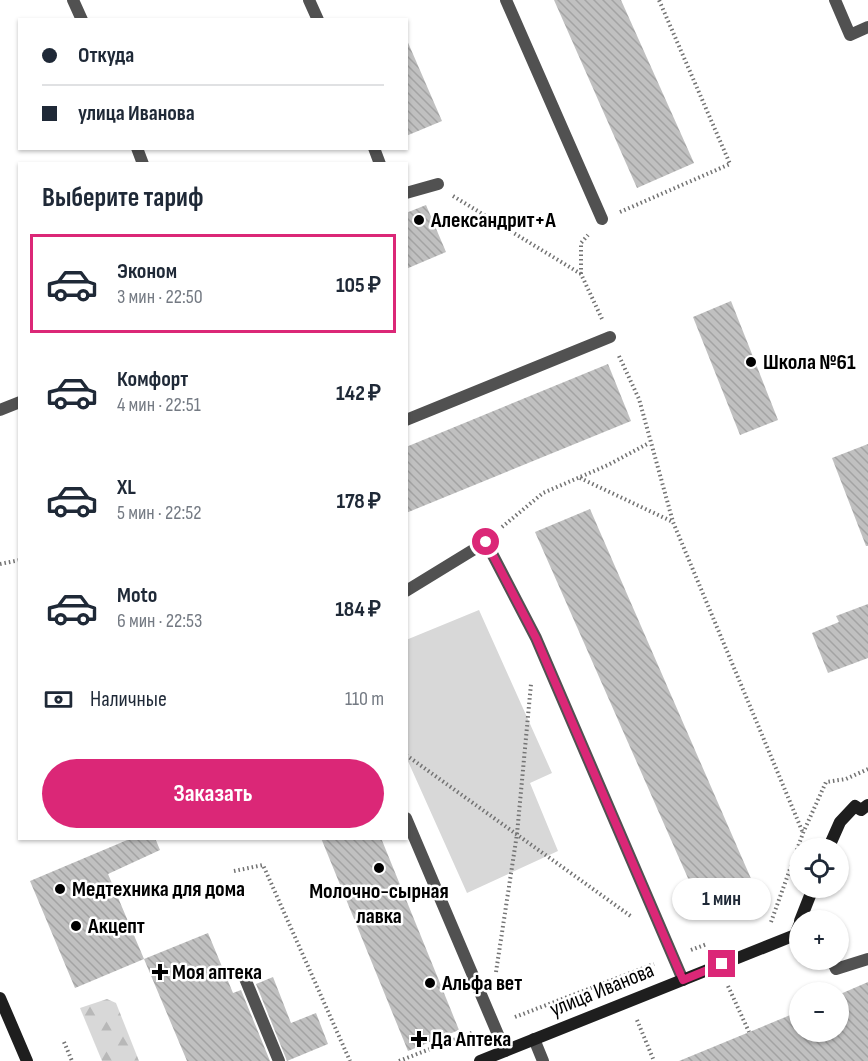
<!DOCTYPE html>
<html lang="ru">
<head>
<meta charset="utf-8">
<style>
  :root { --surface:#fff; --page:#f6f6f7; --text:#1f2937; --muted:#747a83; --line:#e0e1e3; --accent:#db2777 }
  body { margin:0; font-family:"Sofia Sans Condensed",sans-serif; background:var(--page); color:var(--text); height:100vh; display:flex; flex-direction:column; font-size:22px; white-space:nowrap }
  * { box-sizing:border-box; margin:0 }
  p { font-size:20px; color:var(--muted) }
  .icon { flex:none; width:33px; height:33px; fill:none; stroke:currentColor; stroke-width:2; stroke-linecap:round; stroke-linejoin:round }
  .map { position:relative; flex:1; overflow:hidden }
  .drawer { position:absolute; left:18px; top:162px; width:390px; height:678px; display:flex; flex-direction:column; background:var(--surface); border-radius:0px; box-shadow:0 2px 4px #0004 }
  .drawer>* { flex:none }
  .top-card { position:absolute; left:18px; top:18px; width:390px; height:132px; border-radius:0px; box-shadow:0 2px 4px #0004; display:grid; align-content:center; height:132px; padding:0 24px; background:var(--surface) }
  .fabs { position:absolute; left:789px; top:838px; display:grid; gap:12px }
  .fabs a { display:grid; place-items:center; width:60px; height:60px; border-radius:50%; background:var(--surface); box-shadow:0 2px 4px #0004; font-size:30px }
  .end { position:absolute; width:27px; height:27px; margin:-14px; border:8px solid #db2777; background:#fff; box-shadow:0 0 0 3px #fff }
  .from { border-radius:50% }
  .bubble { position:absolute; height:42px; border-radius:21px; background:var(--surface); box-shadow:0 2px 4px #0004; font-size:20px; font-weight:700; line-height:42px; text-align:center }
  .top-card b { display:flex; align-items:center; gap:21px; height:57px; font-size:22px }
  .top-card b+b { border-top:2px solid var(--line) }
  .top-card i { width:15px; height:15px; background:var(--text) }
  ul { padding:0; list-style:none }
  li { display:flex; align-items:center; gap:18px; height:99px; margin:0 12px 9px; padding:0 12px; border:3px solid transparent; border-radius:0px }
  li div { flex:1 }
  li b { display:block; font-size:22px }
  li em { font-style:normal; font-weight:700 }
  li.active { border-color:var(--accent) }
  li>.icon { width:54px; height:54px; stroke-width:1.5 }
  h2 { padding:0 24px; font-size:27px; line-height:72px }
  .pay { display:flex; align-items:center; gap:15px; height:66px; padding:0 24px; font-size:22px }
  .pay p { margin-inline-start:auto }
  .cta { display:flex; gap:12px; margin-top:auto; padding:12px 24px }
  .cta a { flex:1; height:69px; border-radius:36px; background:var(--accent); color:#fff; font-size:24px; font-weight:700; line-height:69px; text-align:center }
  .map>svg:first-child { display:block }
  .forest { fill:url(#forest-firs) }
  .green { fill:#d8d8d8 }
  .building { fill:url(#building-back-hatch) }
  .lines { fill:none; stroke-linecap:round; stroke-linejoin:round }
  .path { stroke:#737373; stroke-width:4; stroke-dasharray:1.5 3; stroke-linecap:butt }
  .lane { stroke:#515151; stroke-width:12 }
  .secondary { stroke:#1e1e1e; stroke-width:12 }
  .route { stroke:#db2777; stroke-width:8 }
  .poi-dot { fill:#000; stroke:#fff; stroke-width:2 }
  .labels { text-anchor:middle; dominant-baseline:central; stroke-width:5; stroke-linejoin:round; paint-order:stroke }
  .poi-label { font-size:22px; font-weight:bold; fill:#000; stroke:#fff; text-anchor:start }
  .street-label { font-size:22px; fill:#000; stroke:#fff }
</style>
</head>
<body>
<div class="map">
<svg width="868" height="1061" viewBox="0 0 868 1061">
  <defs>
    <pattern id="forest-firs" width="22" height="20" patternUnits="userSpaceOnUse" patternTransform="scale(1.5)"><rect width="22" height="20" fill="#d8d8d8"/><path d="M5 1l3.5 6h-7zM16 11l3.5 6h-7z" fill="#b8b8b8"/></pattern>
    <pattern id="building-back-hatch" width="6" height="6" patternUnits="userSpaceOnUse" patternTransform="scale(1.5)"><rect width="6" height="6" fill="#c0c0c0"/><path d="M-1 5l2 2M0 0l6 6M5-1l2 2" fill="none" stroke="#a3a3a3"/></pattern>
  </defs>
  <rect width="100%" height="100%" fill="#fff"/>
  <path class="forest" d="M 107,999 L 116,1003 L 139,1061 L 102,1061 L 80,1008 Z"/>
  <path class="green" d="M 479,610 L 552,773 L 530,783 L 558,851 L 467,893 L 407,759 L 406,640 Z"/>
  <g class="building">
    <path d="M 554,0 L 621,0 L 694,163 L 637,188 Z"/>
    <path d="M 406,38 L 442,121 L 406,136 Z"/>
    <path d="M 426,205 L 446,252 L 406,269 L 406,213 Z"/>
    <path d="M 731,301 L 778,420 L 740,435 L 693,317 Z"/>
    <path d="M 608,364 L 631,421 L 406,513 L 406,447 Z"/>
    <path d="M 868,444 L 868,546 L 866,546 L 832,458 Z"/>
    <path d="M 590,509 L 759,897 L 706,919 L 535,532 Z"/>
    <path d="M 868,604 L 868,658 L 828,673 L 812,633 L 839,622 L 836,616 Z"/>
    <path d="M 132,838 L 155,838 L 160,850 L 108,874 L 144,959 L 75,988 L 30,881 Z"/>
    <path d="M 321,838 L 381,838 L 459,1030 L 408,1051 Z"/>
    <path d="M 208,933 L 233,993 L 241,990 L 270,1061 L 187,1061 L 144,959 Z"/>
    <path d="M 273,977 L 291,1023 L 316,1013 L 328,1044 L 287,1061 L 256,984 Z"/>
    <path d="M 868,982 L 868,1061 L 679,1061 L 800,1011 L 800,1032 L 838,1032 L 838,995 Z"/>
  </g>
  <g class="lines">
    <g class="path">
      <path d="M 453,196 L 581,274 L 602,319"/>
      <path d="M 620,212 L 730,164 L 659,0"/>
      <path d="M 581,274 L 581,243 L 588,235"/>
      <path d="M 619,356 L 639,399 L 673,522 L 803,833"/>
      <path d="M 580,478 L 673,522"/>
      <path d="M 502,527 L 543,493 L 608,465 L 649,443"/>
      <path d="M 0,564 L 20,560"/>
      <path d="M 406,755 L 632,917"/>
      <path d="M 234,871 L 263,865 L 350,1061"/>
      <path d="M 771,922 L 803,833 L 826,782 L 846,779 L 868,769"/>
      <path d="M 691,950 L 707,944"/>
      <path d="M 496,972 L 517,834 L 531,684"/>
      <path d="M 728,986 L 749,1032"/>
      <path d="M 515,1017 L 654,964"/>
      <path d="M 637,1020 L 654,1061"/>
      <path d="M 64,1042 L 72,1061"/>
      <path d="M 399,1061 L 474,1032"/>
    </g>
    <g class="lane">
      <path d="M 73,0 L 82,20"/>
      <path d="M 309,0 L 318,20"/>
      <path d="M 506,0 L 602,219"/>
      <path d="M 835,0 L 850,35 L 868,27"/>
      <path d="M 137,148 L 143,164"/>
      <path d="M 374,148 L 380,164"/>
      <path d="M 406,193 L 438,184"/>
      <path d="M 0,410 L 20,402"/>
      <path d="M 406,420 L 610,337"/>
      <path d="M 406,591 L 486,542 L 536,638 L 683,980"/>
      <path d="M 406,818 L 505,1051"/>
      <path d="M 832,960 L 836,969 L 868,959"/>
      <path d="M 244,976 L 279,1061"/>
      <path d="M 534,1039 L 543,1061"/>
    </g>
    <g class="secondary">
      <path d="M 828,849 L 840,822 L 855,806 L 861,810 L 868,805"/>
      <path d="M 800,921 L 813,888"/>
      <path d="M 0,998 L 27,1061"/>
      <path d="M 480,1061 L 795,935 L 800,923"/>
    </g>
  </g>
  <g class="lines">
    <path class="route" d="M 486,542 L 536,638 L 683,980 L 722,964"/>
  </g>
  <g class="poi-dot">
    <circle cx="419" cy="220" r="6"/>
    <circle cx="751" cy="362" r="6"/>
    <circle cx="379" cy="868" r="6"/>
    <circle cx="60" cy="889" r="6"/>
    <circle cx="76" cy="926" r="6"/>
    <path d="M157 963h6v6h6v6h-6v6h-6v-6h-6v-6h6z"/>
    <circle cx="430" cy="983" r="6"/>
    <path d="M416 1030h6v6h6v6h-6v6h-6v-6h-6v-6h6z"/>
  </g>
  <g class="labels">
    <g class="poi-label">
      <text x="431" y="220">Александрит+А</text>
      <text x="763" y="362">Школа №61</text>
      <text x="72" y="889">Медтехника для дома</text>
      <text x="379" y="891" text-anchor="middle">Молочно-сырная<tspan x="379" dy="25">лавка</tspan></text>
      <text x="88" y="926">Акцепт</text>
      <text x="172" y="972">Моя аптека</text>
      <text x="442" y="983">Альфа вет</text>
      <text x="431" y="1039">Да Аптека</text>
    </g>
    <g class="street-label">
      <text transform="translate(602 990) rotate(-22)">улица Иванова</text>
    </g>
  </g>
</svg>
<div class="fabs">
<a><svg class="icon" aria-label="locate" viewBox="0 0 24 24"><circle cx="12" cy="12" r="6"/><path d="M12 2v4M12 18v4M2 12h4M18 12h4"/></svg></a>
<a>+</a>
<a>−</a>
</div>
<i class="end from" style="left:486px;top:542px"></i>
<i class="end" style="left:722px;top:964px"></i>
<div class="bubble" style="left:672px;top:878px;width:99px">1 мин</div>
<div class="top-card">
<b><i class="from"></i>Откуда</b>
<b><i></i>улица Иванова</b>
</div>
<section class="drawer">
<h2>Выберите тариф</h2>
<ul>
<li class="active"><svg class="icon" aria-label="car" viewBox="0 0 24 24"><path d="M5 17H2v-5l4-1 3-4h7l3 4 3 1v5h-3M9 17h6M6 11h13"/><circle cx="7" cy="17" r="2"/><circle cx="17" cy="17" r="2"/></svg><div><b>Эконом</b><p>3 мин · 22:50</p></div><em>105 ₽</em></li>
<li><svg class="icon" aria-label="car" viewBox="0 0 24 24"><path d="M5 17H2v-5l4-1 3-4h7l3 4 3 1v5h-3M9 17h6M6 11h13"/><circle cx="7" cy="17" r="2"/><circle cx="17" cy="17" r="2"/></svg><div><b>Комфорт</b><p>4 мин · 22:51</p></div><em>142 ₽</em></li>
<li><svg class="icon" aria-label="car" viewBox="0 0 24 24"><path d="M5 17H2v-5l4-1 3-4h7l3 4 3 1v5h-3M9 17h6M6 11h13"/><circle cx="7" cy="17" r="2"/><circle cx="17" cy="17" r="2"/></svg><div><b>XL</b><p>5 мин · 22:52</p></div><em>178 ₽</em></li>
<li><svg class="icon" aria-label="car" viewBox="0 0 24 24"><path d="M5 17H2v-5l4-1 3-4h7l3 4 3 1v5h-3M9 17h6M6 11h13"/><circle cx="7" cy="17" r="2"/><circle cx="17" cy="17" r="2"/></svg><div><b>Moto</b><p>6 мин · 22:53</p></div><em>184 ₽</em></li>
</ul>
<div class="pay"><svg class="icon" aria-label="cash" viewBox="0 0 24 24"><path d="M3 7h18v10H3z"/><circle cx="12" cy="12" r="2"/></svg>Наличные<p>110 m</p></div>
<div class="cta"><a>Заказать</a></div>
</section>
</div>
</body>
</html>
